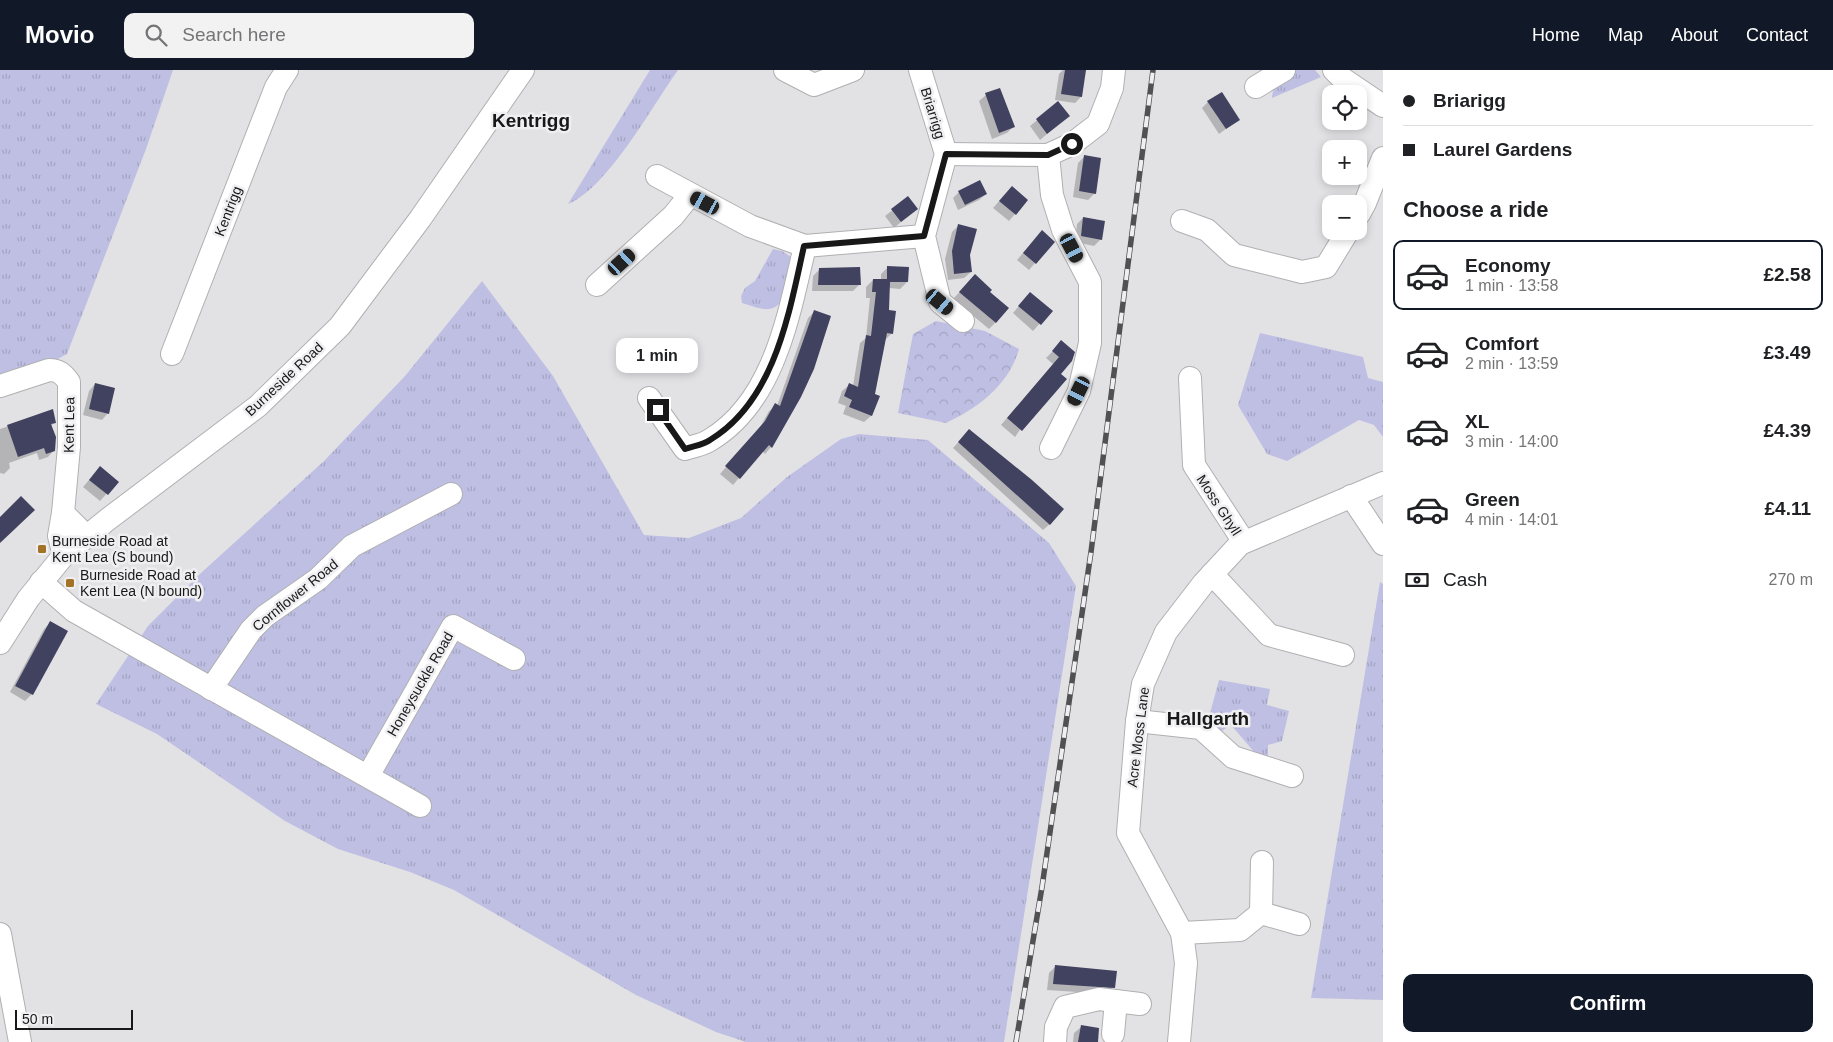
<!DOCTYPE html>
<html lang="en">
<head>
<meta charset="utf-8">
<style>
  :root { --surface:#fff; --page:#f2f2f2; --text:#202124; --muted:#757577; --line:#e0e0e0; --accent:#111827 }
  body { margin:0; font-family:Arial,sans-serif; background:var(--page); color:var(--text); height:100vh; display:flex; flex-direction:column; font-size:19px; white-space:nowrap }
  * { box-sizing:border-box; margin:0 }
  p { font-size:16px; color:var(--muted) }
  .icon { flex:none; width:28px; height:28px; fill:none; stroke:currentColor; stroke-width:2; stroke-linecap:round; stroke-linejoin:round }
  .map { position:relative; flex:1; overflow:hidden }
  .side { display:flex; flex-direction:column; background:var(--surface); width:450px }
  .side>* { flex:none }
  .hud { display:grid; align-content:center; height:110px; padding:0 20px; background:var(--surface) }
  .controls { position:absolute; left:1322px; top:15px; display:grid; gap:10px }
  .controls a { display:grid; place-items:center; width:45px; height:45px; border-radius:10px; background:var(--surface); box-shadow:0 2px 8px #0003; font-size:25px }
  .scale { position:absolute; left:15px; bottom:12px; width:118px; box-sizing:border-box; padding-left:5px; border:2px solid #181819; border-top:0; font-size:14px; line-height:18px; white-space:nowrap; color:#181819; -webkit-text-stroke:4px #efeff2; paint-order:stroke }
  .end { position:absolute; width:22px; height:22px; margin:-11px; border:6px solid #181819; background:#fff; box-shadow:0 0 0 2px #fff }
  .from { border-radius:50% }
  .bubble { position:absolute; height:35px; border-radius:10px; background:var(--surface); box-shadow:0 2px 8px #0003; font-size:16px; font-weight:800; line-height:35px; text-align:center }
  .car { position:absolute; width:15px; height:30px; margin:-15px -8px; border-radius:6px; box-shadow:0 0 4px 1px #0007; background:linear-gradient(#222 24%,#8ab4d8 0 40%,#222 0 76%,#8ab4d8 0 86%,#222 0) }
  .hud b { display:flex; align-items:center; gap:18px; height:48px; font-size:19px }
  .hud b+b { border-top:1px solid var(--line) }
  .hud i { width:12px; height:12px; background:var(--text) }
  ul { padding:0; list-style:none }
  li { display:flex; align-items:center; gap:15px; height:70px; margin:0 10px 8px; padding:0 10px; border:2px solid transparent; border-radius:10px }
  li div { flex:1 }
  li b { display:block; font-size:19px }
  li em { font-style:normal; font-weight:800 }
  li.on { border-color:var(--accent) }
  li>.icon { width:45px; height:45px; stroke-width:1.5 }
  h2 { padding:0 20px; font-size:22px; line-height:60px }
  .pay { display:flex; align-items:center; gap:12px; height:55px; padding:0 20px; font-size:19px }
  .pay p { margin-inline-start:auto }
  .button { display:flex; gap:10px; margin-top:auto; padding:10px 20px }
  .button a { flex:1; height:58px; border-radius:10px; background:var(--accent); color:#fff; font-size:20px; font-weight:800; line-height:58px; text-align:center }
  header { display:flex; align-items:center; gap:30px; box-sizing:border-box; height:70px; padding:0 25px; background:var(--accent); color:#fff }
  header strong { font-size:24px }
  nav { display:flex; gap:28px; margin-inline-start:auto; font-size:18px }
  .search { width:350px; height:45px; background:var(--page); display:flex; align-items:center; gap:12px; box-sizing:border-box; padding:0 18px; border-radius:10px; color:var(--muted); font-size:19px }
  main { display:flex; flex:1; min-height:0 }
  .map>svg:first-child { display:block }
  .grass { fill:url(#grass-tufts) }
  .park { fill:url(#park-crowns) }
  .shadow { fill:#0003 }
  .building { fill:#414160 }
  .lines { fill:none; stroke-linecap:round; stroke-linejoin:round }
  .minor-casing { stroke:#b0b0b3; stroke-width:24 }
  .minor { stroke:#fff; stroke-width:22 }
  .rail-casing { stroke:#515153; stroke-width:5.5 }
  .rail { stroke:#efeff2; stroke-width:4; stroke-dasharray:11; stroke-linecap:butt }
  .route { stroke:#181819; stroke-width:6 }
  .poi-dot { fill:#a27227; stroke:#efeff2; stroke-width:2 }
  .labels { text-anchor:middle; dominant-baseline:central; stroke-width:5; stroke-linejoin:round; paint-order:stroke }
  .street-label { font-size:14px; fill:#181819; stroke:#efeff2 }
  .poi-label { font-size:14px; fill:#181819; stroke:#efeff2; text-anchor:start }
  .district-label { font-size:19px; font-weight:bold; fill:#181819; stroke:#efeff2 }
</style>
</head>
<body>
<header>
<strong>Movio</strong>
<div class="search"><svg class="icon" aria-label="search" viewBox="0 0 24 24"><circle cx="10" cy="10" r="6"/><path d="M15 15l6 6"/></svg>Search here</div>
<nav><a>Home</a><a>Map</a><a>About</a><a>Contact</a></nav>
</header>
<main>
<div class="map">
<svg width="1383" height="972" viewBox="0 0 1383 972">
  <defs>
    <pattern id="grass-tufts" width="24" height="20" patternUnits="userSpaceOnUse" patternTransform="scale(1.25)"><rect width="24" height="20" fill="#bebfe3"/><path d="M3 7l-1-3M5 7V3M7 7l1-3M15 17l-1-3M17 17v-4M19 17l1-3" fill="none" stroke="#a3a3c2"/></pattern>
    <pattern id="park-crowns" width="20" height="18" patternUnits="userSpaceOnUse" patternTransform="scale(1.25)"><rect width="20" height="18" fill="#bebfe3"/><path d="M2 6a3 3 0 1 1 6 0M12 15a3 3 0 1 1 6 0" fill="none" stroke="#a3a3c2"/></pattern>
  </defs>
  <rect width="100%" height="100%" fill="#e2e2e5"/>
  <g class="grass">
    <path d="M 0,0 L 173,0 L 146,79 L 67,284 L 54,291 L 0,311 Z"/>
    <path d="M 650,0 L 678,0 C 653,35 607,119 568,134 Z"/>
    <path d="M 1295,0 L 1315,0 L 1321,7 L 1272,28 C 1273,13 1284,7 1295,0 Z"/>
    <path d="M 773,179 L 782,181 L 791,187 C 789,202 789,237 769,239 C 761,240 750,235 742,233 L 741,226 L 745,218 L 755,211 Z"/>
    <path d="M 482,211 L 553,306 L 644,465 L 689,468 L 741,448 L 787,407 L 841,369 L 859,364 L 928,370 L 1049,473 L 1076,516 L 1004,972 L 746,972 L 716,962 L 636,925 L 454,820 L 410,802 L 338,779 L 285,751 L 157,664 L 96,634 L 148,556 L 201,503 L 324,391 L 405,306 Z"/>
    <path d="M 1260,263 L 1363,287 L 1368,308 L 1383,312 L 1383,367 L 1374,355 L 1359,350 L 1287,391 L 1267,384 L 1238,335 Z"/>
    <path d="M 1380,512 L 1383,514 L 1383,930 L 1311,928 Z"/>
    <path d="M 1219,610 L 1270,619 L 1267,635 L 1289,641 L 1282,671 L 1268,675 L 1268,690 L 1255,683 L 1231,655 L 1217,664 L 1206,658 Z"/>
  </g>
  <path class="park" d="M 936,251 L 985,261 L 1019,279 C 1009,315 978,338 946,353 L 898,343 L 913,264 Z"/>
  <g class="shadow">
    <path d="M 1063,0 L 1085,0 L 1081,27 L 1075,33 L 1055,30 L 1059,4 Z"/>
    <path d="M 986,25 L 1014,56 L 1007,63 L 992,69 L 979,31 Z"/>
    <path d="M 1208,32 L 1238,50 L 1219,64 L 1202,38 Z"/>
    <path d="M 1058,33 L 1068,46 L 1040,70 L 1030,56 Z"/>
    <path d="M 1084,87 L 1095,123 L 1088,130 L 1073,127 L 1078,93 Z"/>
    <path d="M 1012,117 L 1015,144 L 1009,151 L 993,138 Z"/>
    <path d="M 959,122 L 986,124 L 979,130 L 958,140 L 953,128 Z"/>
    <path d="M 908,128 L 916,139 L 894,158 L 885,146 Z"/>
    <path d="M 1083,148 L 1101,169 L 1094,176 L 1075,172 L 1077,154 Z"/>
    <path d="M 959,155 L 969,185 L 971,202 L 964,208 L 948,210 L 945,189 L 952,162 Z"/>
    <path d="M 1035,169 L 1035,193 L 1029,200 L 1017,190 Z"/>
    <path d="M 888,197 L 907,212 L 900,219 L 889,218 L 888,242 L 892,263 L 885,270 L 874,325 L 878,326 L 871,346 L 864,352 L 843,344 L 846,336 L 838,333 L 842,321 L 849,315 L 853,316 L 860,273 L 866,268 L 870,228 L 866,228 L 866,217 L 873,210 L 881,210 L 881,204 Z"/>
    <path d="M 819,200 L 860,214 L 853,221 L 812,221 L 813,206 Z"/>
    <path d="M 969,212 L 988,222 L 996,252 L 989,259 L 953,229 Z"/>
    <path d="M 1024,230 L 1051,241 L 1033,261 L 1013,243 Z"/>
    <path d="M 814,242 L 771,377 L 765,384 L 762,381 L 733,415 L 720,404 L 759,359 L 769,341 L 777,336 L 808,248 Z"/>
    <path d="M 1062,272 L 1059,304 L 1015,367 L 1001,355 L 1053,294 L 1046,288 Z"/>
    <path d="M 95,314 L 108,343 L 102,350 L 83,345 L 89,321 Z"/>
    <path d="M 53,341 L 55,352 L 51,356 L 54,380 L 48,387 L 39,390 L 37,383 L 9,393 L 10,398 L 4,404 L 0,403 L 0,359 Z"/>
    <path d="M 963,367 L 1050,454 L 1043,460 L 953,378 Z"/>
    <path d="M 94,404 L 117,412 L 100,431 L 83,417 Z"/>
    <path d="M 50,553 L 32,624 L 25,631 L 10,622 L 44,559 Z"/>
    <path d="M 1056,896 L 1113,917 L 1107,924 L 1047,920 L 1049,903 Z"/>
    <path d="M 1081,957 L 1097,972 L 1073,972 L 1074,963 Z"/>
  </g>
  <g class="building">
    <path d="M 1065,0 L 1086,0 L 1082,27 L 1061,24 Z"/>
    <path d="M 1000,18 L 1015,57 L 999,63 L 985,23 Z"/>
    <path d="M 1222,22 L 1240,50 L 1226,59 L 1207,31 Z"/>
    <path d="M 1058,31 L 1070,46 L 1047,64 L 1036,49 Z"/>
    <path d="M 1084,85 L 1101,88 L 1096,124 L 1079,121 Z"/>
    <path d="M 980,110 L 987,124 L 965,135 L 958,121 Z"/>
    <path d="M 1012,116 L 1028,130 L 1016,145 L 999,131 Z"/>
    <path d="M 908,126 L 918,139 L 901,152 L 891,139 Z"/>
    <path d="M 1083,147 L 1105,151 L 1102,170 L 1081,166 Z"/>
    <path d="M 958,154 L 977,159 L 970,185 L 972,202 L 954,204 L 952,181 Z"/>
    <path d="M 1042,160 L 1055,172 L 1036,194 L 1023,183 Z"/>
    <path d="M 887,196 L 909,197 L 908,212 L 890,212 L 889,240 L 896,241 L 893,264 L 887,263 L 875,324 L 880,326 L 872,346 L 849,337 L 852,330 L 844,326 L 849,313 L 858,317 L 866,265 L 871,266 L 876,222 L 872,222 L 873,209 L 887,209 Z"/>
    <path d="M 860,197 L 861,215 L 818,215 L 819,198 Z"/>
    <path d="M 975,204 L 992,220 L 990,222 L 1009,238 L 996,253 L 959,222 Z"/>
    <path d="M 1030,222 L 1053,241 L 1041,255 L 1018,236 Z"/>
    <path d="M 814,240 L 831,246 L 814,299 L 801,327 L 772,378 L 769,375 L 740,409 L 725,396 L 765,351 L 775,333 L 780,336 Z"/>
    <path d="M 1061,270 L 1075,282 L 1072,291 L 1061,304 L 1067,309 L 1022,361 L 1007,348 L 1059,287 L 1052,281 Z"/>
    <path d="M 95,313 L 115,318 L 109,344 L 89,339 Z"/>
    <path d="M 53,339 L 56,353 L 51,354 L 56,367 L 55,381 L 46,384 L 44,378 L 18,387 L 7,355 Z"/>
    <path d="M 969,359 L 1032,410 L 1064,439 L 1050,455 L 958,372 Z"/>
    <path d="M 100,396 L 119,412 L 108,425 L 89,410 Z"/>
    <path d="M 21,426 L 35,440 L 0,473 L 0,447 Z"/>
    <path d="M 50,551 L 68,561 L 33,625 L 15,616 Z"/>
    <path d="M 1055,895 L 1117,901 L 1115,918 L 1053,914 Z"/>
    <path d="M 1081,955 L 1099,958 L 1098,972 L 1078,972 Z"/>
  </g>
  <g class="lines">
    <g class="minor-casing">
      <g id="minor">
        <path d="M 785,0 L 814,15 L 853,0"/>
        <path d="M 920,0 L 946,84 L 924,166 L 940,232 L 963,251"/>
        <path d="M 1334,0 L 1343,9 L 1383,36"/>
        <path d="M 1256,17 L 1284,0"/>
        <path d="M 946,84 L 1048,85 L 1072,74 L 1098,54 L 1112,18 L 1114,0"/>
        <path d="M 1048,85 L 1052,125 L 1063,160 L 1090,212 L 1090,273 L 1079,321 L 1051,378"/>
        <path d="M 657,106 L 750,156 L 805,176 L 924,166"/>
        <path d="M 1359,144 L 1365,133 L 1383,88"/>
        <path d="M 1182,151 L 1207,160 L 1234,185 L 1302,202 L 1326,197 L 1348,161"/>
        <path d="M 597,215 L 673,146 L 690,125"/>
        <path d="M 172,284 L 276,17 L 287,0"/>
        <path d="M 1190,308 L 1194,395 L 1244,472"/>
        <path d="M 0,316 L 49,300 C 59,300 63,304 69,312 L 69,377 L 63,443 L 86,466"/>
        <path d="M 649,328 L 685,379 C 693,376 703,375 710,370 C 775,331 789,243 805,176"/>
        <path d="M 1351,426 L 1383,474"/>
        <path d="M 63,443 L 59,466 L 64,485"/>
        <path d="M 1212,504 L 1269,565 L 1343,585"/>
        <path d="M 41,512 L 74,541 L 420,736"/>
        <path d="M 0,573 L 28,529 L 64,485 L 107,450 L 258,336 L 340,256 L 420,149 L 523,0"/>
        <path d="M 211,619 L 251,560 L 265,546 L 318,509 L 352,476 L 451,424"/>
        <path d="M 1137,651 L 1201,658 L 1233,687 L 1292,706"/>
        <path d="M 368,706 L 453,556 L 514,589"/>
        <path d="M 1261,843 L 1262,792"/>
        <path d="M 1182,863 L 1240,860 L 1261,843 L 1299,854"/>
        <path d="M 0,864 L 20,972"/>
        <path d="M 1113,964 L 1116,931"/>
        <path d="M 1055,972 L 1056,957 L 1065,937 L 1099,929 L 1140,934"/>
        <path d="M 1179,972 L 1186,893 L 1182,863 L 1128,763 L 1137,651 L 1143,614 L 1166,562 L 1203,514 L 1240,474 L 1383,413"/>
      </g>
    </g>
    <use href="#minor" class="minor"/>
    <g class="rail-casing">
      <path id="rail" d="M 1016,972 L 1042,817 L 1091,482 L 1153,0"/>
    </g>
    <use href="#rail" class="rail"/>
  </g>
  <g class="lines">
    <path class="route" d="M 658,340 L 685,379 C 693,376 703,375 710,370 C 775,331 789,243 804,176 L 924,166 L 946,84 L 1048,85 L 1072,74"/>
  </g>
  <g class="poi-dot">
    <rect x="37" y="474" width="10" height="10" rx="2.5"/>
    <rect x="65" y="508" width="10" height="10" rx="2.5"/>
  </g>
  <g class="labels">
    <g class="street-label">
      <text transform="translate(933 43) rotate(73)">Briarrigg</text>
      <text transform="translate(228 141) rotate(-69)">Kentrigg</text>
      <text transform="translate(284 309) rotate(-43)">Burneside Road</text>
      <text transform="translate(69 355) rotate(-89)">Kent Lea</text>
      <text transform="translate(1219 435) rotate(57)">Moss Ghyll</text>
      <text transform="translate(295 525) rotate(-39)">Cornflower Road</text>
      <text transform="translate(420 614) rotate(-60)">Honeysuckle Road</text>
      <text transform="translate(1138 667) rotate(-83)">Acre Moss Lane</text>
    </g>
    <g class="poi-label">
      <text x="52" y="471">Burneside Road at<tspan x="52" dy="16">Kent Lea (S bound)</tspan></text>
      <text x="80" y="505">Burneside Road at<tspan x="80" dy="16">Kent Lea (N bound)</tspan></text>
    </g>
    <g class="district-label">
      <text x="531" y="50">Kentrigg</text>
      <text x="1208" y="648">Hallgarth</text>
    </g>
  </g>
</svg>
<div class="controls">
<a><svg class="icon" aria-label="locate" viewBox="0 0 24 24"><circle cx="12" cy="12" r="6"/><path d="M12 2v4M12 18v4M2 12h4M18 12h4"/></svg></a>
<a>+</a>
<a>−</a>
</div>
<div class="scale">50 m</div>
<i class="end from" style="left:1072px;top:74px"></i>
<i class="end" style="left:658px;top:340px"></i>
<div class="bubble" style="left:616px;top:268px;width:82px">1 min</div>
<i class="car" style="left:705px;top:133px;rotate:298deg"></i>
<i class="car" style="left:1072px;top:178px;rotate:152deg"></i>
<i class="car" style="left:622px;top:192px;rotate:48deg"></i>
<i class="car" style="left:940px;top:232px;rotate:130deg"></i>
<i class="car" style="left:1079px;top:321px;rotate:206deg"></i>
</div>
<section class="side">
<div class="hud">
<b><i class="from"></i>Briarigg</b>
<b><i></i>Laurel Gardens</b>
</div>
<h2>Choose a ride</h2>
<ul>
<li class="on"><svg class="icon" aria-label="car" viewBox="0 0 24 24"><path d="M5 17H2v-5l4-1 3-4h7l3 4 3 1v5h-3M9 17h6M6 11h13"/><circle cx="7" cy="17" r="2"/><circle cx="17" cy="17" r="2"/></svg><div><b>Economy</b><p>1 min · 13:58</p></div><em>£2.58</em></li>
<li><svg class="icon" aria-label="car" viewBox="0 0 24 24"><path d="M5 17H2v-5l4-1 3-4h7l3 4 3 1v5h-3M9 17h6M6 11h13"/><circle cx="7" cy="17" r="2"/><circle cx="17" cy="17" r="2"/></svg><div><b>Comfort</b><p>2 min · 13:59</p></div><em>£3.49</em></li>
<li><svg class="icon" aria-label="car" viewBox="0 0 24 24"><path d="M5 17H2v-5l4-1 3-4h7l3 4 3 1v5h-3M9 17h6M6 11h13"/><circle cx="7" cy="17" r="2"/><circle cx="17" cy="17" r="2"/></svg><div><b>XL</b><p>3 min · 14:00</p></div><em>£4.39</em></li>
<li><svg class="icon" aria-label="car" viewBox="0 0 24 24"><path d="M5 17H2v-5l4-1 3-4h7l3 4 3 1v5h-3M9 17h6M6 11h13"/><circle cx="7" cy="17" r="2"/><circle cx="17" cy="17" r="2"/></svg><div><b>Green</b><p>4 min · 14:01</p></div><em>£4.11</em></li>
</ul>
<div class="pay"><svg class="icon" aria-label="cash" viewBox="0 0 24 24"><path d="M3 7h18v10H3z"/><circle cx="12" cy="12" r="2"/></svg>Cash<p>270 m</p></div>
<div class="button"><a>Confirm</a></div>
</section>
</main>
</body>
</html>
